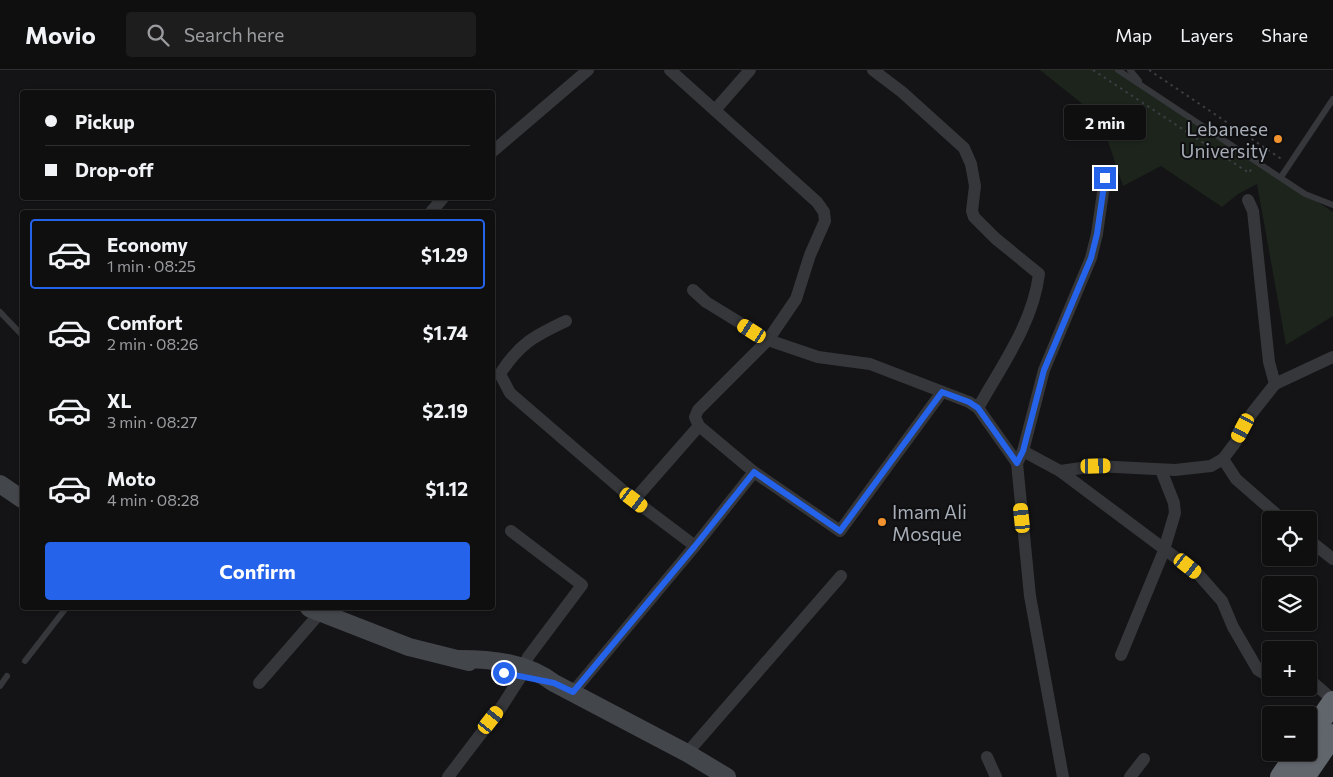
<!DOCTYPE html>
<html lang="en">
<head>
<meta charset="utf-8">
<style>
  :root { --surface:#0f0f10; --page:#1d1d1e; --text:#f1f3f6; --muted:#9b9c9f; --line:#2f2f30; --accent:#2563eb }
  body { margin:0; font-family:Commissioner,sans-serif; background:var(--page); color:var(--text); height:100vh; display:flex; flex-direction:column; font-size:19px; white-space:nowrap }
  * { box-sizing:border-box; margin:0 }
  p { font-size:16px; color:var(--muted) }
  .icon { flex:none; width:28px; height:28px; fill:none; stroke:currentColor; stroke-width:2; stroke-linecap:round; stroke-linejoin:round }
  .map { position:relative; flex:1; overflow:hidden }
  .panel { position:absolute; left:20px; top:140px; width:475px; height:400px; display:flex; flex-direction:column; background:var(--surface); border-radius:5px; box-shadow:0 1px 4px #0004,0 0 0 1px var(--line) }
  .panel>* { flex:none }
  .guide { position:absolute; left:20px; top:20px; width:475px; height:110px; border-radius:5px; box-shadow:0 1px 4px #0004,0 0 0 1px var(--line); display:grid; align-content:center; height:110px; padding:0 25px; background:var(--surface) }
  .fabs { position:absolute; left:1262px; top:441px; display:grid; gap:10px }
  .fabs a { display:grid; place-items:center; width:55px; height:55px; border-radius:5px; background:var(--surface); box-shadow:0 1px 4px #0004,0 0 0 1px var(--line); font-size:25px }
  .end { position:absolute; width:22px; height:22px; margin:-11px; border:6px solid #2563eb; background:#fff; box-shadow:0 0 0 2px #fff }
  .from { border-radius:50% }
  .bubble { position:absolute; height:35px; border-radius:5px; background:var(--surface); box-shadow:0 1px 4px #0004,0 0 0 1px var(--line); font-size:16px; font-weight:700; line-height:35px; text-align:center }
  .car { position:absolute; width:15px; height:30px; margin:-15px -8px; border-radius:6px; box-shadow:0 0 4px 1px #0007; background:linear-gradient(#f5c518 24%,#345 0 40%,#f5c518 0 76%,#345 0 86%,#f5c518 0) }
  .guide b { display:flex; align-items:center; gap:18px; height:48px; font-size:19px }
  .guide b+b { border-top:1px solid var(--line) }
  .guide i { width:12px; height:12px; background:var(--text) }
  ul { padding:9px 0 0; list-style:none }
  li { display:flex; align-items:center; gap:15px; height:70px; margin:0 10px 8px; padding:0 15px; border:2px solid transparent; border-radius:5px }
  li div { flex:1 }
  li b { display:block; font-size:19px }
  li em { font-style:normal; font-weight:700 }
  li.active { border-color:var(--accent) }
  li>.icon { width:45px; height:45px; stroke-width:1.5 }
  .button { display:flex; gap:10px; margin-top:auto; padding:10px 25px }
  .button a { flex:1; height:58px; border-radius:5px; background:var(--accent); color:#fff; font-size:20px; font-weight:700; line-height:58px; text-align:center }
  header { display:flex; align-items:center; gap:30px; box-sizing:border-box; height:70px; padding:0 25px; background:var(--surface); border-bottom:1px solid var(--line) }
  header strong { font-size:24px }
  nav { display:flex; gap:28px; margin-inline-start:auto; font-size:18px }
  .search { width:350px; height:45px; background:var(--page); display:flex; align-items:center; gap:12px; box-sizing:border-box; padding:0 18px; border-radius:5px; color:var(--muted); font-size:19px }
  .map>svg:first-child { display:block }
  .green { fill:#1c241c }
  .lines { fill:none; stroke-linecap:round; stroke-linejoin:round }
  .path { stroke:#3b3e42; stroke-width:2; stroke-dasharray:2.5 4; stroke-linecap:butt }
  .lane { stroke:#35373b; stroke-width:6 }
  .street { stroke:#35373b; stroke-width:12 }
  .secondary { stroke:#43464b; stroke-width:18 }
  .highway { stroke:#61656c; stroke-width:22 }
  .route { stroke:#2563eb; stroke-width:6 }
  .poi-dot { fill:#f3932f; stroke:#0f0f11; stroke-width:2 }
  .labels { text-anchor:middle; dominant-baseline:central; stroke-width:4; stroke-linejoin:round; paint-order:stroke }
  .poi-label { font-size:19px; fill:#a6adb6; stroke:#0f0f11; text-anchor:end }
</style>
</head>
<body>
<header>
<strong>Movio</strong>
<div class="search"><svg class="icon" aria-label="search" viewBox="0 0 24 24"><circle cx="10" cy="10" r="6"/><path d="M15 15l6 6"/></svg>Search here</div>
<nav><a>Map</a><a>Layers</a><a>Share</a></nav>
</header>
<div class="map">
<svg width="1333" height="707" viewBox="0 0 1333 707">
  <rect width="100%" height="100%" fill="#141416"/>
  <path class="green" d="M 1040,0 L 1119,0 L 1333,142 L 1333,246 L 1286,275 L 1257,114 L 1238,124 L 1222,137 L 1161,96 L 1123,116 L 1100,48 Z"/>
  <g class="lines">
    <g class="path">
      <path d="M 1093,0 L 1249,103 L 1252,98"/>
      <path d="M 1149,0 L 1283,90"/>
      <path d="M 1260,85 L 1265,78"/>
    </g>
    <g class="lane">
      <path d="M 1118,0 L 1305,124 L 1333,135"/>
      <path d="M 1130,0 L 1139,11"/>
      <path d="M 1281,107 L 1333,29"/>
      <path d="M 0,242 L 22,265"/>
      <path d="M 25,591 L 66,538"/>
      <path d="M 0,616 L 7,606"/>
    </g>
    <g class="street">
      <path d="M 873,0 L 902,22 L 964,78 L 971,94 L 975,116 L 972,141 L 974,147 L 995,168 L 1039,204 C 1033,253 1002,295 978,338"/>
      <path d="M 715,40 L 750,0"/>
      <path d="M 492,82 L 588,0"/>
      <path d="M 1248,130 L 1253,141 L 1269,292 L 1275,314"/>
      <path d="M 431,142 L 443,128"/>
      <path d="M 693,220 L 706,232 L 768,270 L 818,287 L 870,294 L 969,332 L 978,338 L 1017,393"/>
      <path d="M 566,251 C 534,266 519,274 500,304 L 510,323 L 634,430 L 695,476"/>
      <path d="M 1023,381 L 1060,401 L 1096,396 L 1175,400 L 1211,396 L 1223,389 L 1235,373 L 1252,343 L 1275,314 L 1333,287"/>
      <path d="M 1223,389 L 1236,409 L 1283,450"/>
      <path d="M 1060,401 L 1199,505 L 1222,531 L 1233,557 L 1258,600 L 1271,608"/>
      <path d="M 754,402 L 840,461 L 942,322"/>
      <path d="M 634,430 L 699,356"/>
      <path d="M 1309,470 L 1333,489"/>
      <path d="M 1121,585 L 1163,483 L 1175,443 L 1174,433 L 1161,400"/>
      <path d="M 1309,609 L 1333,630"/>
      <path d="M 259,613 L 320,543"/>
      <path d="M 573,622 L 695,476 L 754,402 L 699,356 L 695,347 L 698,340 L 768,270 L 796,229 L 810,185 L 825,151 L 824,142 L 817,132 L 670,0"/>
      <path d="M 687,683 L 841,506"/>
      <path d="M 987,687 L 996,707"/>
      <path d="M 448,707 L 502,636 L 520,608 L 528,587 L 582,515 L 511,461"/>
      <path d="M 1063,707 L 1030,526 L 1017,393 L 1023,381 L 1044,300 L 1091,188 L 1097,164 L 1105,108"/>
      <path d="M 1130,707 L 1144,689"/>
    </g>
    <g class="secondary">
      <path d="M 0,414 L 22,429"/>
      <path d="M 309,538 L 409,577 L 469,592"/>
      <path d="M 458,589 C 492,589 526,592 554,613 L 687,683 L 727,707"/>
    </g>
    <g class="highway">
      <path d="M 1309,667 L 1333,632"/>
      <path d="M 1281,707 L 1298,682"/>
      <path d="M 1304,707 L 1333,665"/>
    </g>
  </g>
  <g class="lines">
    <path class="route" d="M 504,603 L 554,613 L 573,622 L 695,476 L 754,402 L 840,461 L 942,322 L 969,332 L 978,338 L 1017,393 L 1023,381 L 1044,300 L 1091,188 L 1097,164 L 1105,108"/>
  </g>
  <g class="poi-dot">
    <circle cx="1278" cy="69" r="5"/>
    <circle cx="882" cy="452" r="5"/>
  </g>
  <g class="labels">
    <g class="poi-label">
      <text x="1268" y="58">Lebanese<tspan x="1268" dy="22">University</tspan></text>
      <text x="892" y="441" text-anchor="start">Imam Ali<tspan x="892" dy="22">Mosque</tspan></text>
    </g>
  </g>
</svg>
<div class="fabs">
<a><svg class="icon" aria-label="locate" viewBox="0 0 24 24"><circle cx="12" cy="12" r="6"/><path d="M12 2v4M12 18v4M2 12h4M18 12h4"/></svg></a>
<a><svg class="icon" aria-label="layers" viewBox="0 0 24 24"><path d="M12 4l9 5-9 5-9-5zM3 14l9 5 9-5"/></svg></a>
<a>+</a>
<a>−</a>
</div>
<i class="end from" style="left:504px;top:603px"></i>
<i class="end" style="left:1105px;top:108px"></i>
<div class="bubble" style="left:1064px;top:35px;width:82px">2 min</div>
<i class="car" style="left:752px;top:261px;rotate:302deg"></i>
<i class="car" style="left:1243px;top:358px;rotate:208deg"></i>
<i class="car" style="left:1096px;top:396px;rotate:89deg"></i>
<i class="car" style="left:634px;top:430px;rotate:127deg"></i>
<i class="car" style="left:1022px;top:448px;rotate:354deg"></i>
<i class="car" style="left:1188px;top:496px;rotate:128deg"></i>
<i class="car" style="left:491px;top:650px;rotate:38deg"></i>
<div class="guide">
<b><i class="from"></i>Pickup</b>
<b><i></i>Drop-off</b>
</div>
<section class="panel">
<ul>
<li class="active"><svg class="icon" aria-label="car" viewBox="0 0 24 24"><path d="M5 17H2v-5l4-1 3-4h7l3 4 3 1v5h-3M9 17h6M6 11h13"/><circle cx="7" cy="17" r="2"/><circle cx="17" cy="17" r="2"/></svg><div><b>Economy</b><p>1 min · 08:25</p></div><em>$1.29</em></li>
<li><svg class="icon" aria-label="car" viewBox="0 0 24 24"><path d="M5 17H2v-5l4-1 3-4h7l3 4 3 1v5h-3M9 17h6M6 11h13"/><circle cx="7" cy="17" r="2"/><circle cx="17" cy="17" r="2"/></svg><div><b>Comfort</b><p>2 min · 08:26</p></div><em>$1.74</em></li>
<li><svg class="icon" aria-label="car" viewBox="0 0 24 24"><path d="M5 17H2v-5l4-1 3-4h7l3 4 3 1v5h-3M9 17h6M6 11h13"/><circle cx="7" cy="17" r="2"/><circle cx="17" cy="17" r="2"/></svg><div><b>XL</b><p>3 min · 08:27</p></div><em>$2.19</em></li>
<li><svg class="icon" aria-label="car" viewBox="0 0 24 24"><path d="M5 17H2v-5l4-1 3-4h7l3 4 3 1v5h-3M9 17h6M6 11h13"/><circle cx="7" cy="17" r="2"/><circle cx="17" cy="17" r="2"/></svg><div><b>Moto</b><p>4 min · 08:28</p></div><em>$1.12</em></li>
</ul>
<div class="button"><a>Confirm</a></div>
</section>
</div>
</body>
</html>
